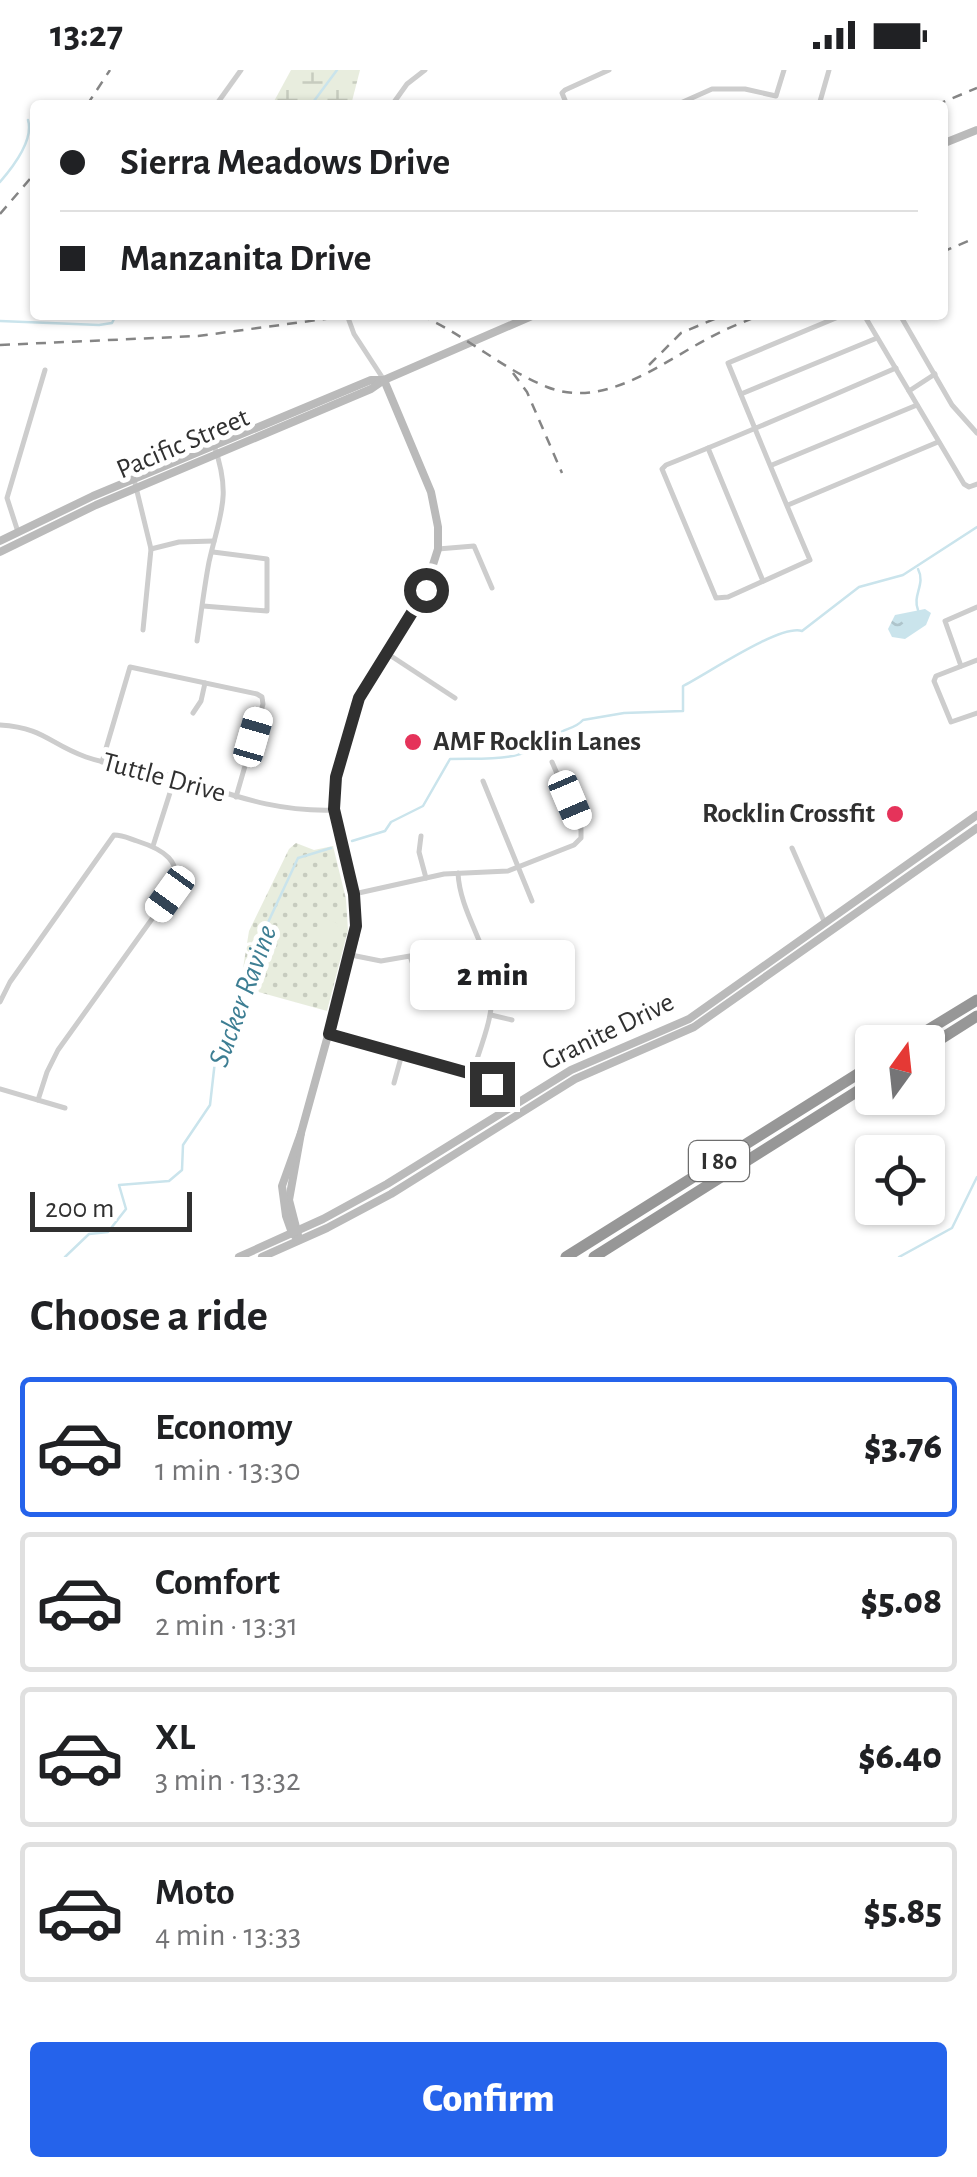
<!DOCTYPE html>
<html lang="en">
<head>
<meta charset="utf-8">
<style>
  :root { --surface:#fff; --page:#f2f2f2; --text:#202124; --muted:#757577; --line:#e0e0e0; --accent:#2563eb }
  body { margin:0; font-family:"Alegreya Sans",sans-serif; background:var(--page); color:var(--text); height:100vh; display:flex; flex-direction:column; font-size:38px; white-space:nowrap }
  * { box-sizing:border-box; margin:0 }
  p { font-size:32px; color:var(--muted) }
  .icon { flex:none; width:55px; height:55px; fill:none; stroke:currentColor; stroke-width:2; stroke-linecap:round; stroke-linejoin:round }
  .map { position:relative; height:1187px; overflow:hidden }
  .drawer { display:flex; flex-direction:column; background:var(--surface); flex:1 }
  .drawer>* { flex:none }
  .guide { position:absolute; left:30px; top:30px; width:918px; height:220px; border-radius:10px; box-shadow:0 2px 8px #0004; display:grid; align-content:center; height:220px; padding:0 30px; background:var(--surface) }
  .needle { width:65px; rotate:15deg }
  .tools { position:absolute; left:855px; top:955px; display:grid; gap:20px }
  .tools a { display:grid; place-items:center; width:90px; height:90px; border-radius:10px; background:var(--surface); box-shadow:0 2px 8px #0004; font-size:50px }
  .scale { position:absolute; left:30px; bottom:25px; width:162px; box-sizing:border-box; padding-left:10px; border:5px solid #303030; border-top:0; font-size:28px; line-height:35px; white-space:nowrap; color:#303030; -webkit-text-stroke:8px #fff; paint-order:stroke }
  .end { position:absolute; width:45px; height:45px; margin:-22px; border:12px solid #303030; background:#fff; box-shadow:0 0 0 5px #fff }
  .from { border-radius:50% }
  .bubble { position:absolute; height:70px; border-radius:10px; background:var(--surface); box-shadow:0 2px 8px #0004; font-size:32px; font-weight:800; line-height:70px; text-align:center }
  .car { position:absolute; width:30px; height:60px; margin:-30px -15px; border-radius:12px; box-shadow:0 0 8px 2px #0007; background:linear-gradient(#fff 24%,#345 0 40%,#fff 0 76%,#345 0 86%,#fff 0) }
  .guide b { display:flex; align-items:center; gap:35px; height:95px; font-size:38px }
  .guide b+b { border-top:2px solid var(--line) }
  .guide i { width:25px; height:25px; background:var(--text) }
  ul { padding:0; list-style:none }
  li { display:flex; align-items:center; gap:30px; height:140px; margin:0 20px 15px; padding:0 10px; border:5px solid var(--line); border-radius:10px }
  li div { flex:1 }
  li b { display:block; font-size:38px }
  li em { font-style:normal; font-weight:800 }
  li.current { border-color:var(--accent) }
  li>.icon { width:90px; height:90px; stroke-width:1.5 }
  h2 { padding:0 30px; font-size:45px; line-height:120px }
  .primary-button { display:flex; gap:20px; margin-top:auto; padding:20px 30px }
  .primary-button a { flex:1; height:115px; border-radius:10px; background:var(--accent); color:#fff; font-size:40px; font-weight:800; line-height:115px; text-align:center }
  .status { display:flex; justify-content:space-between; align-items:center; height:70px; padding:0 50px; background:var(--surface); direction:ltr }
  .status svg { height:28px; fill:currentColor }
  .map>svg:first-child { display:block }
  .wetland { fill:url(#wetland-marsh) }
  .park { fill:url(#park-dots) }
  .pitch { fill:#e8edde }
  .water { fill:url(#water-ripples) }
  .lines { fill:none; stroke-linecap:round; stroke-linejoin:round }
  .stream { stroke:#cae4ec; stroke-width:2.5 }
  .street { stroke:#cdcdcd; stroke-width:5 }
  .secondary { stroke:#bababa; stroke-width:8 }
  .highway { stroke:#979797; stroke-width:11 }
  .rail { stroke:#858585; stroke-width:2.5; stroke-dasharray:10 8; stroke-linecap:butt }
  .route { stroke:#303030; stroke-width:12 }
  .poi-dot { fill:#e5335a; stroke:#fff; stroke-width:4 }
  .labels { text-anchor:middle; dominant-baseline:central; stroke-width:10; stroke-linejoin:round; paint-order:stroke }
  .shield { fill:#fff; stroke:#6e6e6e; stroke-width:2.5 }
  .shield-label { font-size:25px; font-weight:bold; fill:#303030 }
  .street-label { font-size:28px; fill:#303030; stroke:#fff }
  .poi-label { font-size:28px; font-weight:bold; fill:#303030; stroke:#fff; text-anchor:start }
  .water-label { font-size:30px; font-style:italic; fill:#3d7e93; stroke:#fff }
</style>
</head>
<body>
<div class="status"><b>13:27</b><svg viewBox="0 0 49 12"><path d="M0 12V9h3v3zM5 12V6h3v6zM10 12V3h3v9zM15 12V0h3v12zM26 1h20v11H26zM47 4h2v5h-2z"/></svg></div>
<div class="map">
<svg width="977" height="1187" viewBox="0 0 977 1187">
  <defs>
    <pattern id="wetland-marsh" width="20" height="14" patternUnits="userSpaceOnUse" patternTransform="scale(2.5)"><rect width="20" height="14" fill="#e8edde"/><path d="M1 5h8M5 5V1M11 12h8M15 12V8" fill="none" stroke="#c7ccbf"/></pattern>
    <pattern id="park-dots" width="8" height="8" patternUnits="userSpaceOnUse" patternTransform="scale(2.5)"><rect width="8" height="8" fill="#e8edde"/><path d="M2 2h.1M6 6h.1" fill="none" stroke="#c7ccbf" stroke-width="1.8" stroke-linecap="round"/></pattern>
    <pattern id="water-ripples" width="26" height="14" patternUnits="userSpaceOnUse" patternTransform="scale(2.5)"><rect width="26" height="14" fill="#cae4ec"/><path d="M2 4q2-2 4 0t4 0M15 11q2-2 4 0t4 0" fill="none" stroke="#aec4cb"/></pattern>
  </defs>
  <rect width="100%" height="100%" fill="#fff"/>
  <path class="wetland" d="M 291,0 L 360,0 L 351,35 L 272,35 Z"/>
  <path class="park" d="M 296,773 L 314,780 L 333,776 L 346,829 L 348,860 L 327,941 L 240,917 L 249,861 L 289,779 Z"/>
  <path class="pitch" d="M 322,847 L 339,854 L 337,858 L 332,858 L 327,874 L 323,867 L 310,862 L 312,857 L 319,857 Z"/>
  <path class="water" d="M 925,539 L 931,543 L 926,555 L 905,569 L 892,567 L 888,559 L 895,545 Z"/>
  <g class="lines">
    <g class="stream">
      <path d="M 311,35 L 337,0"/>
      <path d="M 0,112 C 13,97 34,70 28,50"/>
      <path d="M 0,251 L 99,255 L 112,253 L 116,245"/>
      <path d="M 918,540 C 912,525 926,514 918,499"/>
      <path d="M 352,771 L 385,761 L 391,752 L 423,736 L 450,689 C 492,688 522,693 556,665 C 565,658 575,659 583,650 L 624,643 L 683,641 L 683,616 C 707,604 780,554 802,561 L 859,517 L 903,505 L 977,457"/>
      <path d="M 65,1187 L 89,1164 L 108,1162 L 126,1139 L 119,1115 L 169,1111 L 182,1100 L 183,1075 L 210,1035 L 215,991 L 223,979 L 251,889 L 298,788 L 331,778"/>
      <path d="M 899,1187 L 952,1158 L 977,1107"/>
    </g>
    <g class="street">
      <path d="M 160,35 L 173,35"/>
      <path d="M 216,35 L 241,0"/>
      <path d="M 392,35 L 407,14 L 425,0"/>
      <path d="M 567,35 L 562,23 L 565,20 L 609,0"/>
      <path d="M 676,35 L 712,19 L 745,19 L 776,26 L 784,0"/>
      <path d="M 819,35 L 829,0"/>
      <path d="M 347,245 L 354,264 L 384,310"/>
      <path d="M 843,245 L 728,293 C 755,359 782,425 810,490 L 728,527 L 716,528 L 662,399 L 666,395 C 744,364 820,331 896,298"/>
      <path d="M 864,245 L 964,414 L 969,417 L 977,414"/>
      <path d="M 900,245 L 952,335 L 977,363"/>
      <path d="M 909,321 L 935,304"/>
      <path d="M 741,324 L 877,268"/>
      <path d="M 708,378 L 763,511"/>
      <path d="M 772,395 L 917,335"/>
      <path d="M 134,409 L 151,479 L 143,560"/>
      <path d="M 788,435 L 938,372"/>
      <path d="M 18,462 L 7,428 L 45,300"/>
      <path d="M 151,479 L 179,472 L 214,471"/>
      <path d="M 438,479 L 474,476 L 492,518"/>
      <path d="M 203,536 L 267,541 L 267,489 L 213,482"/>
      <path d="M 197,571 C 201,545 204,518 209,492 C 220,443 232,427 214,375"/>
      <path d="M 388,584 L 455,628"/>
      <path d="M 977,590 L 936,606 L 934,611 L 951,652 L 977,643"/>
      <path d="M 961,596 L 945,551 L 977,537"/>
      <path d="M 193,643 L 201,631 L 205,613"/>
      <path d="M 0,655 C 45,658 49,674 86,687 C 111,696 136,696 161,703 C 225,721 266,742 334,740"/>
      <path d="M 102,692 L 130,597 L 257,624 L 262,627 L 263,634 L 236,727"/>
      <path d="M 483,711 L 532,831"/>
      <path d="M 421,766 L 419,782 L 426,808"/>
      <path d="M 153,776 L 175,707"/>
      <path d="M 792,778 L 824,851"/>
      <path d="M 458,803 C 460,844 490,878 492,918 C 494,947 480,978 472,1004"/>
      <path d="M 354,824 L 444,804 L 508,801 L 574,775 L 581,768 L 581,759 L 552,692"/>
      <path d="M 351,885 L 381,891 L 410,886 L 421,918"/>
      <path d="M 0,932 L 10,912 L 114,765 C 123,765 128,768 137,771 C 162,779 185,791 172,821 L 58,980 L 47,1002 L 38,1030"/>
      <path d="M 491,945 L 512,950"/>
      <path d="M 329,964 L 472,1004 L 493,1014 L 508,1027"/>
      <path d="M 394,1013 L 402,984"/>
      <path d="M 0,1019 L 65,1038"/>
    </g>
    <g class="secondary">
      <path d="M 942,74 L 977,60"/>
      <path d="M 0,471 L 93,426 L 371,310 L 384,310"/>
      <path d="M 0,482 L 96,435 L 371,319 L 384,310 L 534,245"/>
      <path d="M 298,1165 L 289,1130 L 301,1063"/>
      <path d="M 299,1170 L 292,1163 L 286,1146 L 282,1116 L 301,1063 L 356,864 L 354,824 L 334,739 L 336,707 L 359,628 L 423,526 L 438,479 L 438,457 L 431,422 L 384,310"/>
      <path d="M 239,1187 L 323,1149 L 387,1114 L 571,1000 L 689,949 L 977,745"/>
      <path d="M 262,1187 L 327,1158 L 391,1124 L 575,1009 L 694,957 L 977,758"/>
    </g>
    <g class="highway">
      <path d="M 908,972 L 977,930"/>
      <path d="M 928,977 L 977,946"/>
      <path d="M 566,1187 L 872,995"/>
      <path d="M 594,1187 L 872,1012"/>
    </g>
    <g class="rail">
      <path d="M 87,35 L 110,0"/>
      <path d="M 936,35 L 977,18"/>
      <path d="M 0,144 L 35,103"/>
      <path d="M 942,182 L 973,169"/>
      <path d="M 420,245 C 464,264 502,299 547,317 C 605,340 662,292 711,267 C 727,258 744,252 760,245"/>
      <path d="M 0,275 L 198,266 L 355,245"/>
      <path d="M 649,295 L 681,263 L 724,245"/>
      <path d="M 513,303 L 527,322 L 562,403"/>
    </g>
  </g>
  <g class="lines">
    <path class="route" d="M 426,520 L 359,628 L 336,707 L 334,739 L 354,824 L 356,856 L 329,964 L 472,1004 L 492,1014"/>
  </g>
  <g class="poi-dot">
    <circle cx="413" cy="672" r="10"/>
    <circle cx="895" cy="744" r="10"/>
  </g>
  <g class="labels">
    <rect class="shield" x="689" y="1071" width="60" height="40" rx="8"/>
    <g class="shield-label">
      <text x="719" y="1091">I 80</text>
    </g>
    <g class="street-label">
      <text transform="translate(183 374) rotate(-23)">Pacific Street</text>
      <text transform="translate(164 708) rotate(15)">Tuttle Drive</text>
      <text transform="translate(608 962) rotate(-26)">Granite Drive</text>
    </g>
    <g class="poi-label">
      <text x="433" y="672">AMF Rocklin Lanes</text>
      <text x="875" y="744" text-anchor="end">Rocklin Crossfit</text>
    </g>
    <g class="water-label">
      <text transform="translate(243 926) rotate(-70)">Sucker Ravine</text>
    </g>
  </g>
</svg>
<div class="tools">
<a><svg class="needle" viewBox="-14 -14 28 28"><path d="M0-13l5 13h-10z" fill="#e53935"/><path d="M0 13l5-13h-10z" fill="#757577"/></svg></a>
<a><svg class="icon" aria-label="locate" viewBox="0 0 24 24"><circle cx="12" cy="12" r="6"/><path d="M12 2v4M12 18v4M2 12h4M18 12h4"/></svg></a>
</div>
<div class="scale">200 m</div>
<i class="end from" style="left:426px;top:520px"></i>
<i class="end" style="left:492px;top:1014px"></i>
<div class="bubble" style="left:410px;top:870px;width:165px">2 min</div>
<i class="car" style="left:253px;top:667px;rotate:16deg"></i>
<i class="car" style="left:570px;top:730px;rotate:157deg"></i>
<i class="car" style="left:170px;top:824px;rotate:216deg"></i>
<div class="guide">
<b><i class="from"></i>Sierra Meadows Drive</b>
<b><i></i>Manzanita Drive</b>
</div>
</div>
<section class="drawer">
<h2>Choose a ride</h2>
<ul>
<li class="current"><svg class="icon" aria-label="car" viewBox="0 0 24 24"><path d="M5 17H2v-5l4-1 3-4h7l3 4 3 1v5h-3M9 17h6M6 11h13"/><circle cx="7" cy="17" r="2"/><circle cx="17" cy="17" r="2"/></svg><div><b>Economy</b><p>1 min · 13:30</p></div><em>$3.76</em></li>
<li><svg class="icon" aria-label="car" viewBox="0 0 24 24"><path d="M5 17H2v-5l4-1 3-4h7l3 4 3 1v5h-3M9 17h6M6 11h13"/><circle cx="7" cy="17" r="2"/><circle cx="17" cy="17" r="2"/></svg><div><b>Comfort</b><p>2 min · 13:31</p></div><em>$5.08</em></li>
<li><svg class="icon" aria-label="car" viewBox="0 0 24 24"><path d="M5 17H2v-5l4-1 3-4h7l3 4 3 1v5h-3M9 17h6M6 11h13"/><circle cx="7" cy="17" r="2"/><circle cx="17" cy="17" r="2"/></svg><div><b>XL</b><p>3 min · 13:32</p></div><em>$6.40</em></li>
<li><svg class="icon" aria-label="car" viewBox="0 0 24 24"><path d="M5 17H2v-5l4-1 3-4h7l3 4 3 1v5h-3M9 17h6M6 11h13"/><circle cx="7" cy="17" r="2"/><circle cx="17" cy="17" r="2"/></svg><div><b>Moto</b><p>4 min · 13:33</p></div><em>$5.85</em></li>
</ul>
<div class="primary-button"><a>Confirm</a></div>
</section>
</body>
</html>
